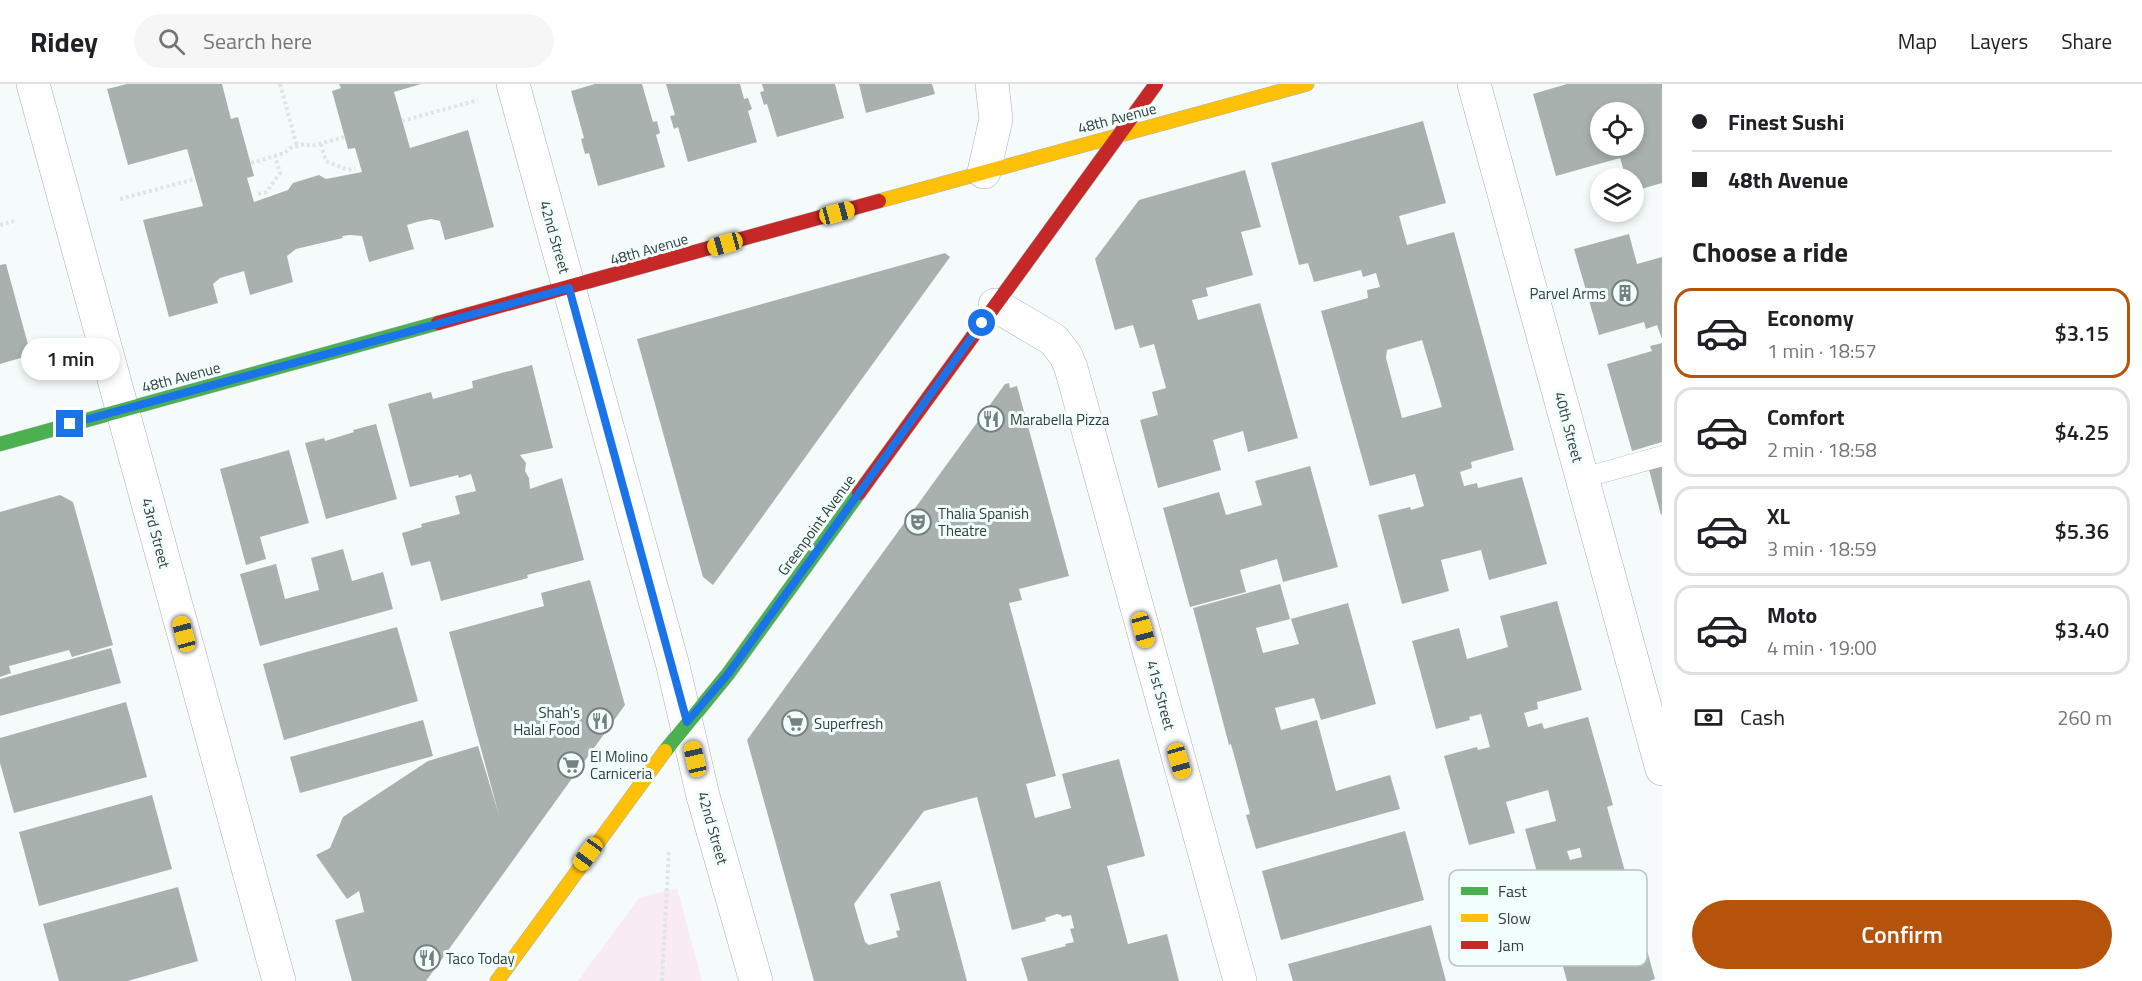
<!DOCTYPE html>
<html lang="en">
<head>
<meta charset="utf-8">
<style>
  :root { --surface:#fff; --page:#f6f6f6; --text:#202124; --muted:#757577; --line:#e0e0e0; --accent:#b45309 }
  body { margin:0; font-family:"Titillium Web",sans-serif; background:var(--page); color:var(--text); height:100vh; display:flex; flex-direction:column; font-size:22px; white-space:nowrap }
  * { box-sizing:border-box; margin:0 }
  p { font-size:20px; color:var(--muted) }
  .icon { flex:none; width:33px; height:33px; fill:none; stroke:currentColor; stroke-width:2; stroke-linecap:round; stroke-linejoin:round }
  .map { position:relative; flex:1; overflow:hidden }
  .side { display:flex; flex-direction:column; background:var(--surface); width:480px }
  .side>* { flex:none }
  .banner { display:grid; align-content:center; height:132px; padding:0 30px; background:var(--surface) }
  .fabs { position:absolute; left:1590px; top:18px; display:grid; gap:12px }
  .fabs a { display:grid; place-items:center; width:54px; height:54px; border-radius:50%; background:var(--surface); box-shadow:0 3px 9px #0003; font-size:30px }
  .end { position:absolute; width:27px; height:27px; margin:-14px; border:8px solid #1a73e8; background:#fff; box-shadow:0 0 0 3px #fff }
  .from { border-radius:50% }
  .bubble { position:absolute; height:42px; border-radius:21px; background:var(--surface); box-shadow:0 3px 9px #0003; font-size:20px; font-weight:600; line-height:42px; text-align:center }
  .car { position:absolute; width:18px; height:36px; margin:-18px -9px; border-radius:8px; box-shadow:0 0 4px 2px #0007; background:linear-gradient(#f5c518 24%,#345 0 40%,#f5c518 0 76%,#345 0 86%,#f5c518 0) }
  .banner b { display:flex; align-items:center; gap:21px; height:57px; font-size:22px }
  .banner b+b { border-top:2px solid var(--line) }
  .banner i { width:15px; height:15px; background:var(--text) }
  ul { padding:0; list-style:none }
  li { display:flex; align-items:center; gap:18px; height:90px; margin:0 12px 9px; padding:0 18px; border:3px solid var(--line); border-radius:18px }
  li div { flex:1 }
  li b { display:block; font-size:22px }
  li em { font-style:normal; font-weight:600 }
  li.active { border-color:var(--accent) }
  li>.icon { width:54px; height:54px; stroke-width:1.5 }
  h2 { padding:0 30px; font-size:27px; line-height:72px }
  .pay { display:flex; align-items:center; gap:15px; height:66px; padding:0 30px; font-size:22px }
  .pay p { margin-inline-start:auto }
  .cta { display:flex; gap:12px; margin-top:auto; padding:12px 30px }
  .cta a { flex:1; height:69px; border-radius:36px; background:var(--accent); color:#fff; font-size:24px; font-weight:600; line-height:69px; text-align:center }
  header { display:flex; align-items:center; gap:36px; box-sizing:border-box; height:84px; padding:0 30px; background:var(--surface); border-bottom:2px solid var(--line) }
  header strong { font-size:28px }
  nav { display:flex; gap:33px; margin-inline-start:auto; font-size:21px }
  .search { width:420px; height:54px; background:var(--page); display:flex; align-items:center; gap:15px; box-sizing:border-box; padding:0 21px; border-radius:33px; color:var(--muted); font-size:22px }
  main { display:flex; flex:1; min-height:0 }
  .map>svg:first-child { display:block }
  .green { fill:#f9ebf2 }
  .building { fill:#a9b1af; fill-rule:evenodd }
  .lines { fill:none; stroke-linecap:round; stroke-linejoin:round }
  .lane-casing { stroke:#a9b1b0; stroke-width:21 }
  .street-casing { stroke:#a9b1b0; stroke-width:34 }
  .fast-casing { stroke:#a9b1b0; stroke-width:15 }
  .slow-casing { stroke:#a9b1b0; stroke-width:15 }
  .jam-casing { stroke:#a9b1b0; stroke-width:15 }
  .path { stroke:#e1e4e4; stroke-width:4; stroke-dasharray:3 3; stroke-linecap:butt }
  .lane { stroke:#fefefe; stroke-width:20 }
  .street { stroke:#fefefe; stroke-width:33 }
  .fast { stroke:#4caf50; stroke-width:14 }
  .slow { stroke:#ffc107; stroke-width:14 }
  .jam { stroke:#c62828; stroke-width:14 }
  .route { stroke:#1a73e8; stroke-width:8 }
  .labels { text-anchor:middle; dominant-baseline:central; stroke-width:6; stroke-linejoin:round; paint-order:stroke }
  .street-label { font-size:15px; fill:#313d3c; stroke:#f2fefc }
  .poi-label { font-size:15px; fill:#313d3c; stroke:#f2fefc; text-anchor:start }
  .key { fill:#f2fefc; stroke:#b8c4c2; stroke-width:1.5 }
  .key-label { font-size:16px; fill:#313d3c }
</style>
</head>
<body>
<header>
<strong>Ridey</strong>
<div class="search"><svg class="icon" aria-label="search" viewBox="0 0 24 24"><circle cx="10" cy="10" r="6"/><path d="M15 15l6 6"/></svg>Search here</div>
<nav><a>Map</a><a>Layers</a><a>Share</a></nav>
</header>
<main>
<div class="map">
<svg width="1662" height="897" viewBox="0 0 1662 897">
  <rect width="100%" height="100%" fill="#f5fbfa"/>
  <path class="green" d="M 677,804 L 702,897 L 578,897 L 639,814 Z"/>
  <g class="building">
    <path d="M 127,0 L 222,0 L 231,35 L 238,33 L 254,92 L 247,94 L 254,118 L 288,106 L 293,99 L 319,91 L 326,95 L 362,88 L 355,64 L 348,65 L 332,7 L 341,4 L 339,0 L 421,0 L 394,8 L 410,64 L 468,46 L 494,143 L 445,156 L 440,137 L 431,135 L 417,138 L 407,141 L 414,165 L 369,178 L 362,152 L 350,151 L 342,152 L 343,154 L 296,165 L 287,172 L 293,198 L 250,211 L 244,187 L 220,194 L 213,200 L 218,219 L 169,233 L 143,136 L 203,122 L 187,65 L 128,81 L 107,5 Z"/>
    <path d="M 595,0 L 642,0 L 653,38 L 657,37 L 660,49 L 656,51 L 665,83 L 598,102 L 589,69 L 585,70 L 581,55 L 584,54 L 571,7 Z"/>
    <path d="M 666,0 L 740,0 L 744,15 L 748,14 L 752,25 L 748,27 L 757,58 L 688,78 L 678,43 L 674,45 L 670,32 L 675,31 Z"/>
    <path d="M 762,0 L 835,0 L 844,34 L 777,53 L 767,20 L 764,21 L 760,8 L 764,7 Z"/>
    <path d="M 859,0 L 932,0 L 935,10 L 866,29 Z"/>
    <path d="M 1567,0 L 1662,0 L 1662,99 L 1634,107 L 1634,94 L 1626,94 L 1620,74 L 1556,92 L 1533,10 ZM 1600,28 L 1634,28 L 1634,62 L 1600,62 Z"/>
    <path d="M 1423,37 L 1446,119 L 1399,132 L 1407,161 L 1454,148 L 1514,366 L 1471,378 L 1472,384 L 1460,388 L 1464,402 L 1477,399 L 1478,404 L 1522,393 L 1547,480 L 1489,496 L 1481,466 L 1441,476 L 1449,507 L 1402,520 L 1378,431 L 1410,423 L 1411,426 L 1424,422 L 1415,390 L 1370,402 L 1321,227 L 1368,214 L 1367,206 L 1380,203 L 1376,189 L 1363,193 L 1361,186 L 1314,198 L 1308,179 L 1299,181 L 1271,79 ZM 1422,256 L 1442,323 L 1402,334 L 1386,274 L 1387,266 Z"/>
    <path d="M 1245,86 L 1261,143 L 1241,148 L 1253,191 L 1206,204 L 1208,212 L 1192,216 L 1198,236 L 1260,219 L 1298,354 L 1248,368 L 1243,347 L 1213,356 L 1221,386 L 1158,404 L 1140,336 L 1158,331 L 1152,308 L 1166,304 L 1154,260 L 1140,264 L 1133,241 L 1115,246 L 1095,175 L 1139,116 Z"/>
    <path d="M 1629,150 L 1637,180 L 1662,173 L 1662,255 L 1657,241 L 1646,245 L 1644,238 L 1599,251 L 1574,165 Z"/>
    <path d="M 945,169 L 950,173 L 713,501 L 703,493 L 637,255 Z"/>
    <path d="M 6,180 L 29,264 L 24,273 L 0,280 L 0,181 Z"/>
    <path d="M 1662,259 L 1662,358 L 1632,367 L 1607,280 L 1652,267 L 1650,262 Z"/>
    <path d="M 532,281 L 553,364 L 520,371 L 526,379 L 525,387 L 529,394 L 530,405 L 562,394 L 584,476 L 527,491 L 528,494 L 441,517 L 430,477 L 411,482 L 402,449 L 422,443 L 421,440 L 460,430 L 455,412 L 476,407 L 471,390 L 459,394 L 458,391 L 410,403 L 388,320 L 431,308 L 433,315 L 473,304 L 472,297 Z"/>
    <path d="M 1009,299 L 1010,304 L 1017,302 L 1069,492 L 1019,505 L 1022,516 L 1009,519 L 1056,692 L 1026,700 L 1035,734 L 1071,724 L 1062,690 L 1119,675 L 1145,772 L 1107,782 L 1128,860 L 1167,850 L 1179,897 L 1028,897 L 1021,874 L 1066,862 L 1065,860 L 1074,858 L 1070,845 L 1074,844 L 1071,831 L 1062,833 L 1061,831 L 1057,830 L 1045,834 L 1046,837 L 1012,846 L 977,713 L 924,727 L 854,820 L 865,858 L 869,861 L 898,853 L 896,847 L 900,846 L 890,810 L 940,797 L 967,897 L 814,897 L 747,656 L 1005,300 Z"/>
    <path d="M 376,340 L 397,415 L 326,435 L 305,359 L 324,354 L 325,357 L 354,348 L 353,346 Z"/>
    <path d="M 289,366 L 309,439 L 260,453 L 266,475 L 246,481 L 220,385 Z"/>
    <path d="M 1662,378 L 1662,430 L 1661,431 L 1648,382 Z"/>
    <path d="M 1310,382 L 1338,483 L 1283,498 L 1277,475 L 1240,486 L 1246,508 L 1190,523 L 1163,424 L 1219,408 L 1226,431 L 1262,421 L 1255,397 Z"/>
    <path d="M 60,411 L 73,418 L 113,561 L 72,573 L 69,566 L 9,582 L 11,589 L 0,593 L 0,428 Z"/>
    <path d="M 343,465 L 352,497 L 383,488 L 393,525 L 260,562 L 240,490 L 276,480 L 285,515 L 319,506 L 311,474 Z"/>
    <path d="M 590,496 L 625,621 L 426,897 L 352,897 L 335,836 L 364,828 L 359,807 L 347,815 L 316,771 L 330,764 L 343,733 L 428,677 L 478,662 L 499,731 L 449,548 L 544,522 L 541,509 Z"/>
    <path d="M 1280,500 L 1290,535 L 1256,544 L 1263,569 L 1299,560 L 1291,535 L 1348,519 L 1376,620 L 1321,636 L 1314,614 L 1275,624 L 1281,646 L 1317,636 L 1336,707 L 1390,691 L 1400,725 L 1256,765 L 1246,731 L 1250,730 L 1231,660 L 1229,661 L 1193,524 Z"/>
    <path d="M 1557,517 L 1582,606 L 1537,618 L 1538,625 L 1524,629 L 1528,643 L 1542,639 L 1544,645 L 1588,633 L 1613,721 L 1607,723 L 1655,895 L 1649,897 L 1567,897 L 1525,745 L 1556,737 L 1548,706 L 1506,718 L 1515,749 L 1469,761 L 1444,672 L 1477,663 L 1478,666 L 1490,663 L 1481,630 L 1469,633 L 1470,636 L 1436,645 L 1412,557 L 1459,544 L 1467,575 L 1508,563 L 1500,532 ZM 1580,764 L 1582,773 L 1570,776 L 1567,767 ZM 1598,833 L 1601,841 L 1589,844 L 1586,837 Z"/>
    <path d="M 397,543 L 418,617 L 284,656 L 263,580 Z"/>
    <path d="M 111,564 L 121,599 L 0,632 L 0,595 Z"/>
    <path d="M 126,618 L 147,693 L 14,729 L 0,679 L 0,654 Z"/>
    <path d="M 423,636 L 433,672 L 300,709 L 290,673 Z"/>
    <path d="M 152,711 L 172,785 L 39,822 L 19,748 Z"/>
    <path d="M 1405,747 L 1424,816 L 1281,856 L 1262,787 Z"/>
    <path d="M 178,803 L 198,877 L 128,897 L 59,897 L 43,840 Z"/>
    <path d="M 1431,841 L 1446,897 L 1293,897 L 1288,880 Z"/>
  </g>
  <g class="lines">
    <g class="lane-casing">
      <path id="lane" d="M 1583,394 L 1662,372"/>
    </g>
    <g class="street-casing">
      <g id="street">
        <path d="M 33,0 L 279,897"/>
        <path d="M 513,0 L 673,582 L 703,712 L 756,897"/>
        <path d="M 1474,0 L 1662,685"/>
        <path d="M 984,88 L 996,35 L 992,0"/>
        <path d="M 995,221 L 1054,256 L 1066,272 L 1071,284 L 1240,897"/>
      </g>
    </g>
    <g class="fast-casing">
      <g id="fast">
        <path d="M 0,360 L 438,239"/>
        <path d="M 665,667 L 728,590 L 859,409"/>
      </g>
    </g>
    <g class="slow-casing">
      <g id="slow">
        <path d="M 879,117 L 1307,0"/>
        <path d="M 497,897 L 665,667"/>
      </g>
    </g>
    <g class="jam-casing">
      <g id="jam">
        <path d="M 438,239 L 879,117"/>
        <path d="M 859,409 L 1156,0"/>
      </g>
    </g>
    <g class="path">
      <path d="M 280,0 L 297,62"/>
      <path d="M 402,37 L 478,16"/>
      <path d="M 321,60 L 326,77 L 348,86 L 355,84"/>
      <path d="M 251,79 L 285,69 L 290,64 L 305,60 L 311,62 L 345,53"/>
      <path d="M 258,110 L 266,108 L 280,89 L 275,72"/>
      <path d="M 120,115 L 195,95"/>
      <path d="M 0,141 L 14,137"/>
      <path d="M 662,897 L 669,765"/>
    </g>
    <use href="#lane" class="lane"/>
    <use href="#street" class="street"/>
    <use href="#fast" class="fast"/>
    <use href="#slow" class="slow"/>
    <use href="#jam" class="jam"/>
  </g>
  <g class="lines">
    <path class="route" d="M 70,340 L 569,204 L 687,638 L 728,590 L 982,239"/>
  </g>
  <defs>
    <g id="building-ring" transform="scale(1.35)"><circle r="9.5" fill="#f2fefc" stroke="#76807e" stroke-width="1.5"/><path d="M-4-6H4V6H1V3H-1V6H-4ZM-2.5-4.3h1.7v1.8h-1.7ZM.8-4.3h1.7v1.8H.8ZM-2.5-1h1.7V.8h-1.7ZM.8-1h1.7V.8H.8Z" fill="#76807e"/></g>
    <g id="restaurant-ring" transform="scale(1.35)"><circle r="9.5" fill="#f2fefc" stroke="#76807e" stroke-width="1.5"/><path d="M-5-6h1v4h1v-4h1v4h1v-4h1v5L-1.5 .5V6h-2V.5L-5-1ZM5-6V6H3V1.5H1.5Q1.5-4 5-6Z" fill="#76807e"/></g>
    <g id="theatre-ring" transform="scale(1.35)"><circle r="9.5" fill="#f2fefc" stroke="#76807e" stroke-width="1.5"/><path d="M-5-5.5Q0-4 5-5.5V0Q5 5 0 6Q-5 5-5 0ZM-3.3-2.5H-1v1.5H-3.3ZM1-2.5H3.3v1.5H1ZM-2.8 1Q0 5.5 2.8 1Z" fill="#76807e"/></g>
    <g id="supermarket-ring" transform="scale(1.35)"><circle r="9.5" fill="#f2fefc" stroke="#76807e" stroke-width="1.5"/><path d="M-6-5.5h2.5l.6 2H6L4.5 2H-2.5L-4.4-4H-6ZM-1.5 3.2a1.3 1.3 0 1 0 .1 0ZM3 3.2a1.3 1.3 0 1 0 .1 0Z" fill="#76807e"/></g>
  </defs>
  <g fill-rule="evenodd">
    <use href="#building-ring" x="1625" y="209"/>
    <use href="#restaurant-ring" x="991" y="335"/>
    <use href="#theatre-ring" x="918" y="438"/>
    <use href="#restaurant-ring" x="600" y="637"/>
    <use href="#supermarket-ring" x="795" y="639"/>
    <use href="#supermarket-ring" x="571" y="681"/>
    <use href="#restaurant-ring" x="427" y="874"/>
  </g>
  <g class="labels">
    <g class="street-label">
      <text transform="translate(1117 34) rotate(-15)">48th Avenue</text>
      <text transform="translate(555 153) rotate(74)">42nd Street</text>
      <text transform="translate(649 165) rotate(-16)">48th Avenue</text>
      <text transform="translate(181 293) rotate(-15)">48th Avenue</text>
      <text transform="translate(1569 343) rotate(75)">40th Street</text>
      <text transform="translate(816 441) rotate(-54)">Greenpoint Avenue</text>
      <text transform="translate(156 449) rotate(75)">43rd Street</text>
      <text transform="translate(1161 611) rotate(75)">41st Street</text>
      <text transform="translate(713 744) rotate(74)">42nd Street</text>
    </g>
    <g class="poi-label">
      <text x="1606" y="209" text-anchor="end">Parvel Arms</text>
      <text x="1010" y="335">Marabella Pizza</text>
      <text x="938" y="429">Thalia Spanish<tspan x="938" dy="17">Theatre</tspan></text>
      <text x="580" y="628" text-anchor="end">Shah's<tspan x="580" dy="17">Halal Food</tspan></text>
      <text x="814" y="639">Superfresh</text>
      <text x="590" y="672">El Molino<tspan x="590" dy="17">Carniceria</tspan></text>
      <text x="446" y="874">Taco Today</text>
    </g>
  </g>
  <rect x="1449" y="786" width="198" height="96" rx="9" class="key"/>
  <rect x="1461" y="803" width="27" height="8" fill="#4caf50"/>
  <rect x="1461" y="830" width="27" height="8" fill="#ffc107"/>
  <rect x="1461" y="857" width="27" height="8" fill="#c62828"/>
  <g class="key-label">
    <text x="1498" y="813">Fast</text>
    <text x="1498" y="840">Slow</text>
    <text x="1498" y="867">Jam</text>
  </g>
</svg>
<div class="fabs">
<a><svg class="icon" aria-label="locate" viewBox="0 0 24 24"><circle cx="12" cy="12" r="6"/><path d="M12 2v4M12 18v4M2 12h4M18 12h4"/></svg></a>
<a><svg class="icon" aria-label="layers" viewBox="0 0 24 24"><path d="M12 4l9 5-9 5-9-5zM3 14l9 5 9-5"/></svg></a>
</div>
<i class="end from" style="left:982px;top:239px"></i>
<i class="end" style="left:70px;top:340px"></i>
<div class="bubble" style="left:21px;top:254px;width:99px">1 min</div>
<i class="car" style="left:837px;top:129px;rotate:75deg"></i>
<i class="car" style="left:725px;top:160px;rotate:254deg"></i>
<i class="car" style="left:1143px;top:546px;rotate:165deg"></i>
<i class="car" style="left:184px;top:550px;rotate:345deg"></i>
<i class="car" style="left:695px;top:675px;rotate:347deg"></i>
<i class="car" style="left:1179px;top:677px;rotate:164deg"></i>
<i class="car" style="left:588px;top:770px;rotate:216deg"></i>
</div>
<section class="side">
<div class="banner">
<b><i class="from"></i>Finest Sushi</b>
<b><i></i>48th Avenue</b>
</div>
<h2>Choose a ride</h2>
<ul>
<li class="active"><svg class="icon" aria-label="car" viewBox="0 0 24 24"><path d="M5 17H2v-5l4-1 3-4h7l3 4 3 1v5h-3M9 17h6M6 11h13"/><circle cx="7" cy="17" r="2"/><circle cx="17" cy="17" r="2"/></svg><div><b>Economy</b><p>1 min · 18:57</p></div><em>$3.15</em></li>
<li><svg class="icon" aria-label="car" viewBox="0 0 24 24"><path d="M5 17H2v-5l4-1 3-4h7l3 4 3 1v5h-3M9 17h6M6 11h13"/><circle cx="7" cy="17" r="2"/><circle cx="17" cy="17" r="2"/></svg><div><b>Comfort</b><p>2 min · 18:58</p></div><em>$4.25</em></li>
<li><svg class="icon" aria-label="car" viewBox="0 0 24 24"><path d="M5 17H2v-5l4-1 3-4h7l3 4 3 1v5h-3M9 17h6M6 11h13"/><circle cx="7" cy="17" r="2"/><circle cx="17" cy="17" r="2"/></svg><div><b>XL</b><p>3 min · 18:59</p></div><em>$5.36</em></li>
<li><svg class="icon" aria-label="car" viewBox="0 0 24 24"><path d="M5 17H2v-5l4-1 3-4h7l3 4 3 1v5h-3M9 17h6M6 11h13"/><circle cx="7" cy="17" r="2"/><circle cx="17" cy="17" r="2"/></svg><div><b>Moto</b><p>4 min · 19:00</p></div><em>$3.40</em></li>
</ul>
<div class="pay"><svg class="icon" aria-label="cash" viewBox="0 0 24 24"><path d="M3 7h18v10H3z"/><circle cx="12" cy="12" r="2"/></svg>Cash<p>260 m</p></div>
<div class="cta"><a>Confirm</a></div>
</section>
</main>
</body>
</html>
